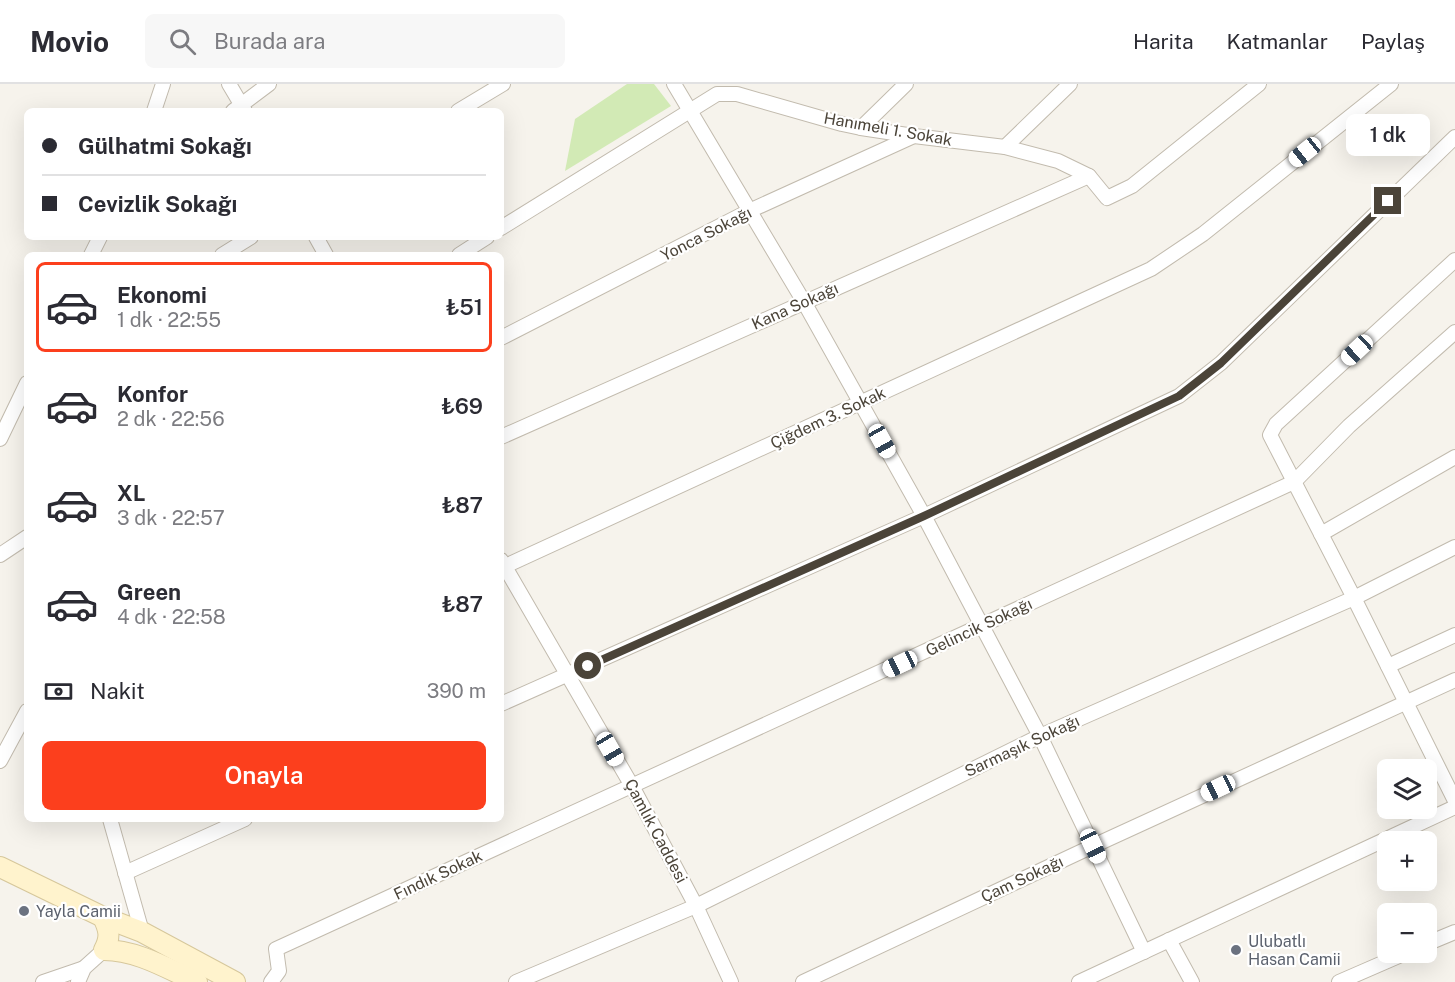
<!DOCTYPE html>
<html lang="tr">
<head>
<meta charset="utf-8">
<style>
  :root { --surface:#fff; --page:#f7f7f7; --text:#2b2b33; --muted:#7c7c81; --line:#e1e1e2; --accent:#fc3f1d }
  body { margin:0; font-family:"Public Sans",sans-serif; background:var(--page); color:var(--text); height:100vh; display:flex; flex-direction:column; font-size:22px; white-space:nowrap }
  * { box-sizing:border-box; margin:0 }
  p { font-size:20px; color:var(--muted) }
  .icon { flex:none; width:33px; height:33px; fill:none; stroke:currentColor; stroke-width:2; stroke-linecap:round; stroke-linejoin:round }
  .map { position:relative; flex:1; overflow:hidden }
  .side { position:absolute; left:24px; top:168px; width:480px; height:570px; display:flex; flex-direction:column; background:var(--surface); border-radius:9px; box-shadow:0 6px 24px #0002 }
  .side>* { flex:none }
  .hud { position:absolute; left:24px; top:24px; width:480px; height:132px; border-radius:9px; box-shadow:0 6px 24px #0002; display:grid; align-content:center; height:132px; padding:0 18px; background:var(--surface) }
  .buttons { position:absolute; left:1377px; top:675px; display:grid; gap:12px }
  .buttons a { display:grid; place-items:center; width:60px; height:60px; border-radius:9px; background:var(--surface); box-shadow:0 6px 24px #0002; font-size:30px }
  .end { position:absolute; width:27px; height:27px; margin:-14px; border:8px solid #4b4439; background:#fff; box-shadow:0 0 0 3px #fff }
  .from { border-radius:50% }
  .bubble { position:absolute; height:42px; border-radius:9px; background:var(--surface); box-shadow:0 6px 24px #0002; font-size:20px; font-weight:600; line-height:42px; text-align:center }
  .car { position:absolute; width:18px; height:36px; margin:-18px -9px; border-radius:8px; box-shadow:0 0 4px 2px #0007; background:linear-gradient(#fff 24%,#345 0 40%,#fff 0 76%,#345 0 86%,#fff 0) }
  .hud b { display:flex; align-items:center; gap:21px; height:57px; font-size:22px }
  .hud b+b { border-top:2px solid var(--line) }
  .hud i { width:15px; height:15px; background:var(--text) }
  ul { padding:10px 0 0; list-style:none }
  li { display:flex; align-items:center; gap:18px; height:90px; margin:0 12px 9px; padding:0 6px; border:3px solid transparent; border-radius:9px }
  li div { flex:1 }
  li b { display:block; font-size:22px }
  li em { font-style:normal; font-weight:600 }
  li.current { border-color:var(--accent) }
  li>.icon { width:54px; height:54px; stroke-width:1.5 }
  .pay { display:flex; align-items:center; gap:15px; height:66px; padding:0 18px; font-size:22px }
  .pay p { margin-inline-start:auto }
  .action { display:flex; gap:12px; margin-top:auto; padding:12px 18px }
  .action a { flex:1; height:69px; border-radius:9px; background:var(--accent); color:#fff; font-size:24px; font-weight:600; line-height:69px; text-align:center }
  header { display:flex; align-items:center; gap:36px; box-sizing:border-box; height:84px; padding:0 30px; background:var(--surface); border-bottom:2px solid var(--line) }
  header strong { font-size:28px }
  nav { display:flex; gap:33px; margin-inline-start:auto; font-size:21px }
  .search { width:420px; height:54px; background:var(--page); display:flex; align-items:center; gap:15px; box-sizing:border-box; padding:0 21px; border-radius:9px; color:var(--muted); font-size:22px }
  .map>svg:first-child { display:block }
  .green { fill:#d2eab5 }
  .lines { fill:none; stroke-linecap:round; stroke-linejoin:round }
  .street-casing { stroke:#c2bbae; stroke-width:16 }
  .secondary-casing { stroke:#d6c79b; stroke-width:22 }
  .street { stroke:#fff; stroke-width:14 }
  .secondary { stroke:#fff3cd; stroke-width:20 }
  .route { stroke:#4b4439; stroke-width:8 }
  .worship-dot { fill:#6b7280; stroke:#fff; stroke-width:2 }
  .labels { text-anchor:middle; dominant-baseline:central; stroke-width:4.5; stroke-linejoin:round; paint-order:stroke }
  .street-label { font-size:16px; fill:#4b4439; stroke:#fff }
  .worship-label { font-size:16px; fill:#5b616d; stroke:#fff; text-anchor:start }
</style>
</head>
<body>
<header>
<strong>Movio</strong>
<div class="search"><svg class="icon" aria-label="search" viewBox="0 0 24 24"><circle cx="10" cy="10" r="6"/><path d="M15 15l6 6"/></svg>Burada ara</div>
<nav><a>Harita</a><a>Katmanlar</a><a>Paylaş</a></nav>
</header>
<div class="map">
<svg width="1455" height="898" viewBox="0 0 1455 898">
  <rect width="100%" height="100%" fill="#f6f3ec"/>
  <path class="green" d="M 627,0 L 654,0 L 671,22 L 565,87 L 575,35 Z"/>
  <g class="lines">
    <g class="street-casing">
      <g id="street">
        <path d="M 229,0 L 245,27"/>
        <path d="M 674,0 L 804,218 L 924,432 L 1040,652 L 1144,868"/>
        <path d="M 154,27 L 163,0"/>
        <path d="M 233,27 L 269,0"/>
        <path d="M 458,27 L 503,0"/>
        <path d="M 861,44 L 906,0"/>
        <path d="M 1005,63 L 1070,0"/>
        <path d="M 501,144 L 717,10 L 737,10 L 842,40 L 861,44 L 914,52 L 1005,63 L 1058,77 L 1089,92 L 1107,114 L 1132,102 L 1259,0"/>
        <path d="M 316,153 L 326,171"/>
        <path d="M 91,171 L 100,153"/>
        <path d="M 222,171 L 251,153"/>
        <path d="M 459,171 L 487,153"/>
        <path d="M 1455,176 L 1276,340 L 1270,351 L 1354,514 L 1455,717"/>
        <path d="M 501,254 L 749,127 L 914,52"/>
        <path d="M 501,353 L 1089,92"/>
        <path d="M 0,355 L 27,299"/>
        <path d="M 1321,450 L 1455,373"/>
        <path d="M 0,471 L 27,453"/>
        <path d="M 501,476 L 632,702 L 696,822 L 731,898"/>
        <path d="M 501,484 L 1151,185 L 1203,150 L 1391,0"/>
        <path d="M 1388,582 L 1455,551"/>
        <path d="M 501,620 L 924,432 L 1179,312 L 1221,279 L 1455,53"/>
        <path d="M 0,677 L 27,627"/>
        <path d="M 110,735 L 142,848"/>
        <path d="M 125,789 L 245,735"/>
        <path d="M 1169,856 L 1192,898"/>
        <path d="M 1426,860 L 1455,848"/>
        <path d="M 43,898 L 84,884"/>
        <path d="M 78,898 L 84,884 L 104,866"/>
        <path d="M 271,898 L 279,887 L 276,865 L 1294,398 L 1349,342 L 1455,248"/>
        <path d="M 516,898 L 696,822 L 1040,652 L 1354,514 L 1455,463"/>
        <path d="M 803,898 L 1093,762 L 1455,596"/>
        <path d="M 1079,898 L 1455,723"/>
        <path d="M 1339,898 L 1408,868"/>
      </g>
    </g>
    <g class="secondary-casing">
      <g id="secondary">
        <path d="M 0,783 L 103,833 L 142,848 L 235,898"/>
        <path d="M 103,833 C 109,846 111,853 104,866 C 137,866 168,885 197,898"/>
      </g>
    </g>
    <use href="#street" class="street"/>
    <use href="#secondary" class="secondary"/>
  </g>
  <g class="lines">
    <path class="route" d="M 588,582 L 924,432 L 1179,312 L 1221,279 L 1388,117"/>
  </g>
  <g class="worship-dot">
    <circle cx="24" cy="827" r="6"/>
    <circle cx="1236" cy="866" r="6"/>
  </g>
  <g class="labels">
    <g class="street-label">
      <text transform="translate(888 45) rotate(10)">Hanımeli 1. Sokak</text>
      <text transform="translate(706 150) rotate(-27)">Yonca Sokağı</text>
      <text transform="translate(795 222) rotate(-24)">Kana Sokağı</text>
      <text transform="translate(828 334) rotate(-25)">Çiğdem 3. Sokak</text>
      <text transform="translate(979 543) rotate(-25)">Gelincik Sokağı</text>
      <text transform="translate(1022 662) rotate(-25)">Sarmaşık Sokağı</text>
      <text transform="translate(656 747) rotate(62)">Çamlık Caddesi</text>
      <text transform="translate(438 791) rotate(-25)">Fındık Sokak</text>
      <text transform="translate(1022 795) rotate(-25)">Çam Sokağı</text>
    </g>
    <g class="worship-label">
      <text x="36" y="827">Yayla Camii</text>
      <text x="1248" y="857">Ulubatlı<tspan x="1248" dy="18">Hasan Camii</tspan></text>
    </g>
  </g>
</svg>
<div class="buttons">
<a><svg class="icon" aria-label="layers" viewBox="0 0 24 24"><path d="M12 4l9 5-9 5-9-5zM3 14l9 5 9-5"/></svg></a>
<a>+</a>
<a>−</a>
</div>
<i class="end from" style="left:588px;top:582px"></i>
<i class="end" style="left:1388px;top:117px"></i>
<div class="bubble" style="left:1346px;top:30px;width:84px">1 dk</div>
<i class="car" style="left:1305px;top:68px;rotate:231deg"></i>
<i class="car" style="left:1357px;top:266px;rotate:227deg"></i>
<i class="car" style="left:882px;top:357px;rotate:151deg"></i>
<i class="car" style="left:900px;top:580px;rotate:245deg"></i>
<i class="car" style="left:610px;top:665px;rotate:150deg"></i>
<i class="car" style="left:1218px;top:704px;rotate:245deg"></i>
<i class="car" style="left:1093px;top:762px;rotate:155deg"></i>
<div class="hud">
<b><i class="from"></i>Gülhatmi Sokağı</b>
<b><i></i>Cevizlik Sokağı</b>
</div>
<section class="side">
<ul>
<li class="current"><svg class="icon" aria-label="car" viewBox="0 0 24 24"><path d="M5 17H2v-5l4-1 3-4h7l3 4 3 1v5h-3M9 17h6M6 11h13"/><circle cx="7" cy="17" r="2"/><circle cx="17" cy="17" r="2"/></svg><div><b>Ekonomi</b><p>1 dk · 22:55</p></div><em>₺51</em></li>
<li><svg class="icon" aria-label="car" viewBox="0 0 24 24"><path d="M5 17H2v-5l4-1 3-4h7l3 4 3 1v5h-3M9 17h6M6 11h13"/><circle cx="7" cy="17" r="2"/><circle cx="17" cy="17" r="2"/></svg><div><b>Konfor</b><p>2 dk · 22:56</p></div><em>₺69</em></li>
<li><svg class="icon" aria-label="car" viewBox="0 0 24 24"><path d="M5 17H2v-5l4-1 3-4h7l3 4 3 1v5h-3M9 17h6M6 11h13"/><circle cx="7" cy="17" r="2"/><circle cx="17" cy="17" r="2"/></svg><div><b>XL</b><p>3 dk · 22:57</p></div><em>₺87</em></li>
<li><svg class="icon" aria-label="car" viewBox="0 0 24 24"><path d="M5 17H2v-5l4-1 3-4h7l3 4 3 1v5h-3M9 17h6M6 11h13"/><circle cx="7" cy="17" r="2"/><circle cx="17" cy="17" r="2"/></svg><div><b>Green</b><p>4 dk · 22:58</p></div><em>₺87</em></li>
</ul>
<div class="pay"><svg class="icon" aria-label="cash" viewBox="0 0 24 24"><path d="M3 7h18v10H3z"/><circle cx="12" cy="12" r="2"/></svg>Nakit<p>390 m</p></div>
<div class="action"><a>Onayla</a></div>
</section>
</div>
</body>
</html>
